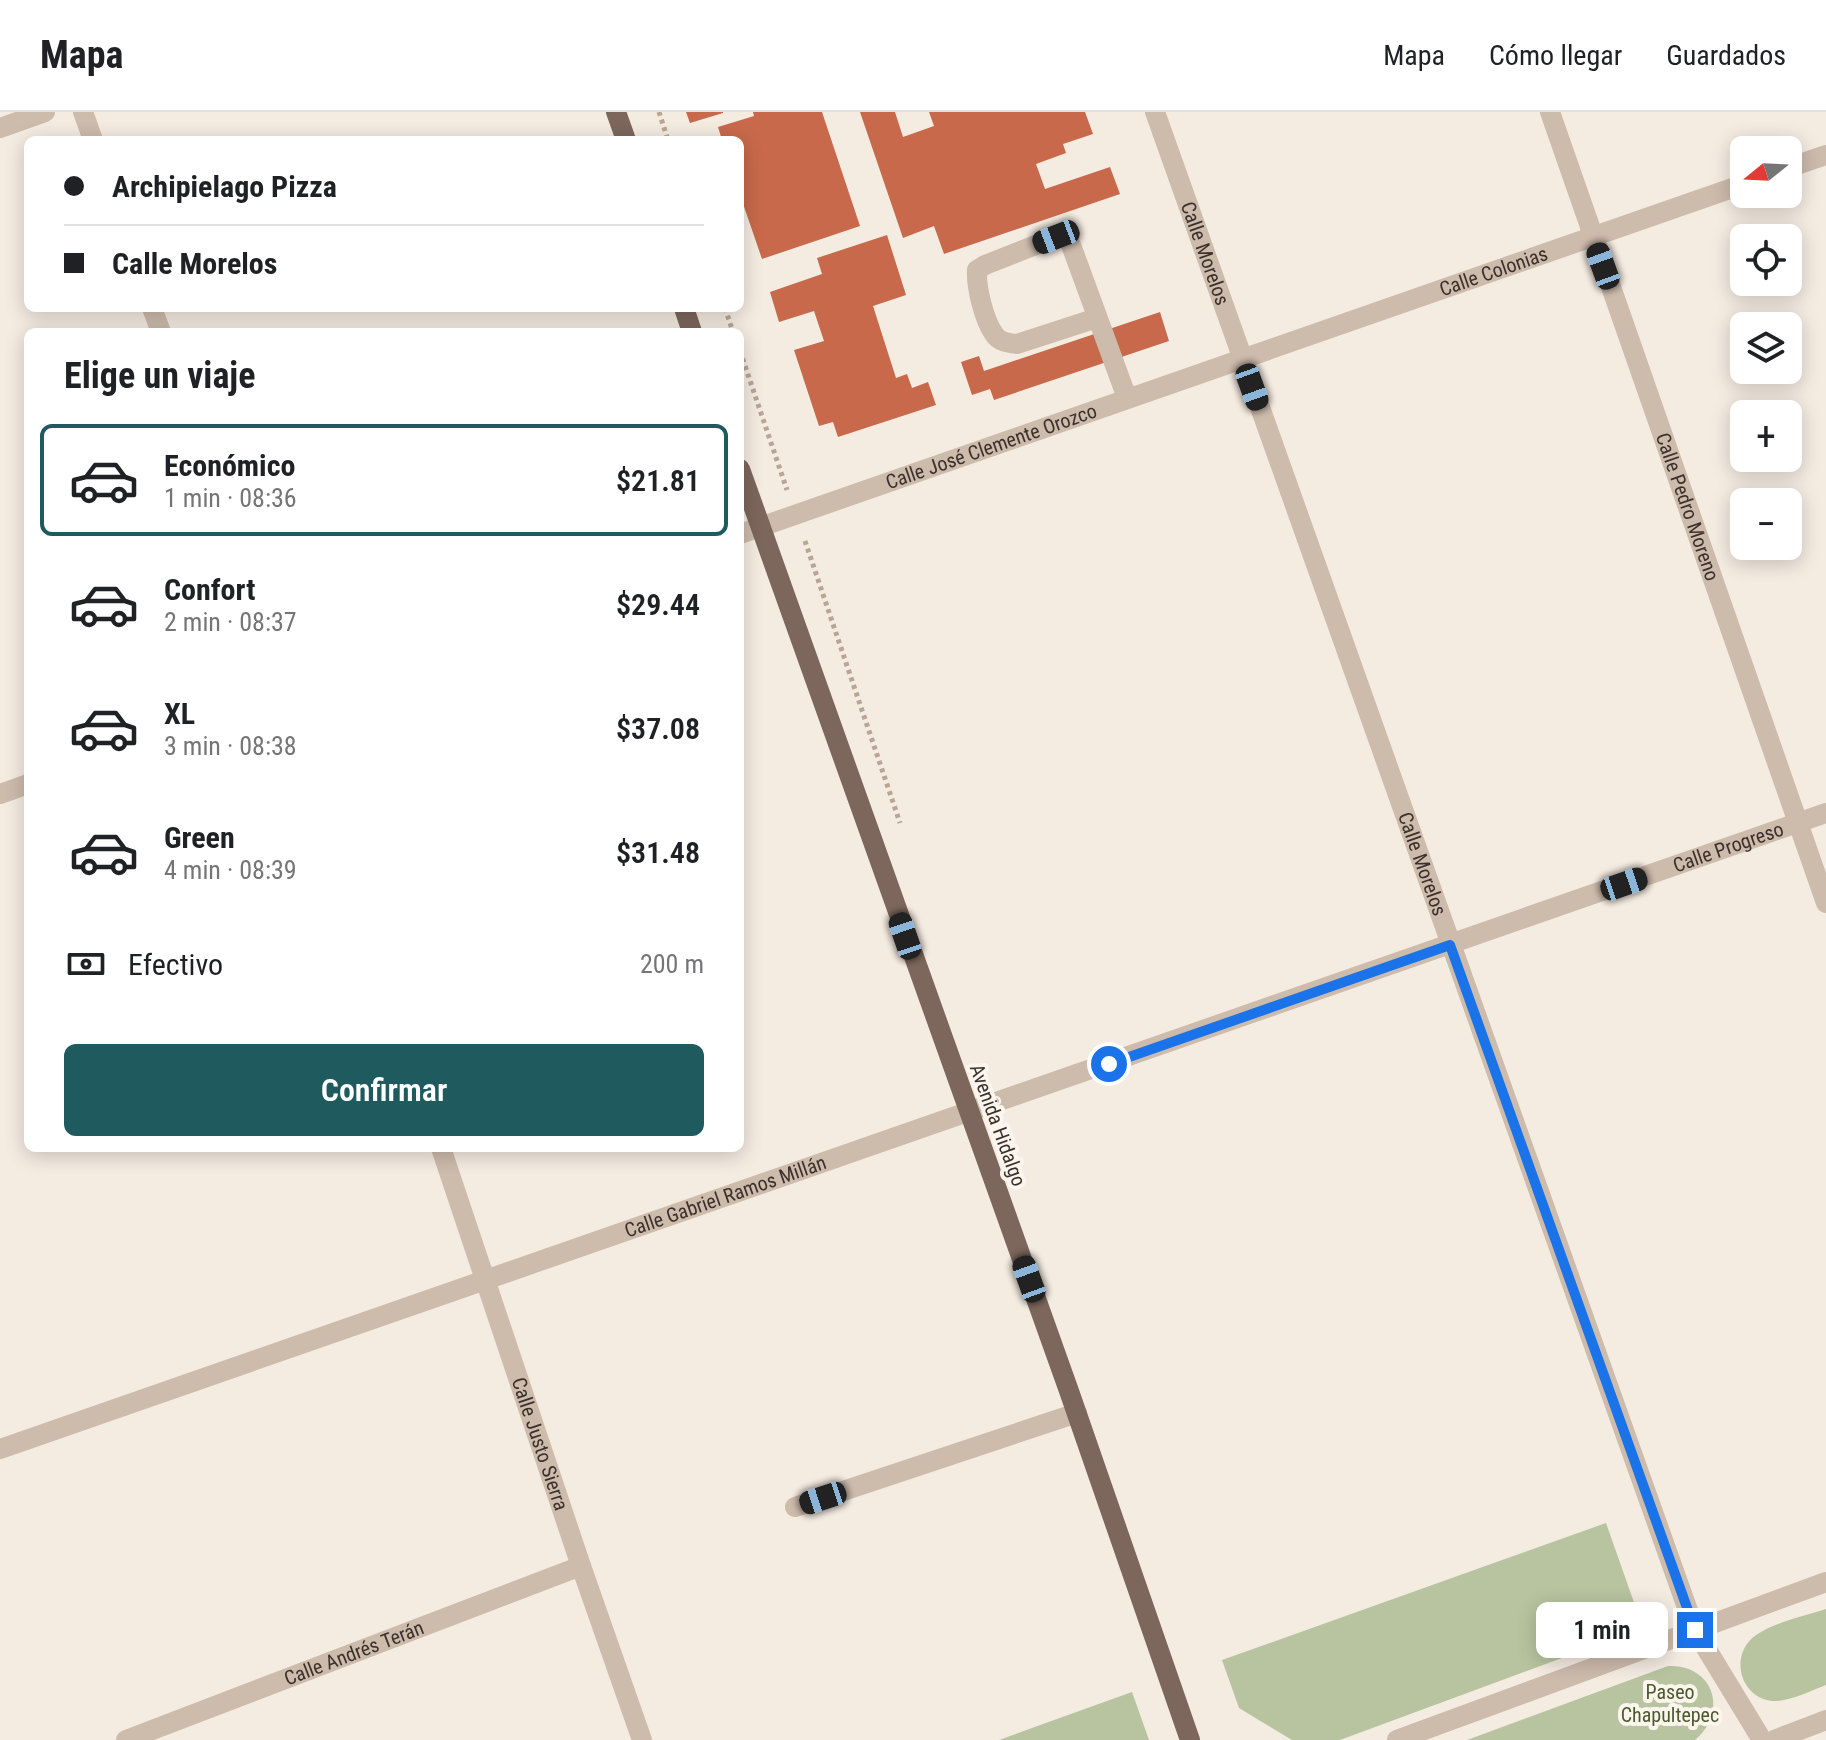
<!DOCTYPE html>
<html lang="es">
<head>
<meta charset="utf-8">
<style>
  :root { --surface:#fff; --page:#f2f2f2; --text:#202124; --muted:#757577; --line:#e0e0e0; --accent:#1f5a5e }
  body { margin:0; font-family:"Roboto Condensed",sans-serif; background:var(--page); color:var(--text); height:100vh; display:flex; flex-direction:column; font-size:30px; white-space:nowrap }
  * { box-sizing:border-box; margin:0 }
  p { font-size:26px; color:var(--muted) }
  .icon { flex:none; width:44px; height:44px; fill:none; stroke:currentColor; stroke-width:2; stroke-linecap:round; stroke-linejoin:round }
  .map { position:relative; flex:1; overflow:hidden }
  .panel { position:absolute; left:24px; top:216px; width:720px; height:824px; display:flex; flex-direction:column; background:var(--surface); border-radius:12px; box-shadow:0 4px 20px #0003 }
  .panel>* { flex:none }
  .hud { position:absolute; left:24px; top:24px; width:720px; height:176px; border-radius:12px; box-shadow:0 4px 20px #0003; display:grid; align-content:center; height:176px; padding:0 40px; background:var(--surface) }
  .needle { width:52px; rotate:252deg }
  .controls { position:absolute; left:1730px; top:24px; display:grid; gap:16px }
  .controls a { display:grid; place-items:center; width:72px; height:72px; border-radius:12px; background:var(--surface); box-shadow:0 4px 20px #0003; font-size:40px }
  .end { position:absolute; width:36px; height:36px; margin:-18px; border:10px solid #1a73e8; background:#fff; box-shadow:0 0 0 4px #fff }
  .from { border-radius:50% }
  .bubble { position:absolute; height:56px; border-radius:12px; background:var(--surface); box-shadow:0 4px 20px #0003; font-size:26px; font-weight:600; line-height:56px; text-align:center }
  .car { position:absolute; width:24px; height:48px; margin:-24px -12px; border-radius:10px; box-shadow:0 0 6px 2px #0007; background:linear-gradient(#222 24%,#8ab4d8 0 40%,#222 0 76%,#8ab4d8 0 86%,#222 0) }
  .hud b { display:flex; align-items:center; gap:28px; height:76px; font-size:30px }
  .hud b+b { border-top:2px solid var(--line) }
  .hud i { width:20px; height:20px; background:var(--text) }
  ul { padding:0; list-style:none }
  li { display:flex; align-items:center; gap:24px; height:112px; margin:0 16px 12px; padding:0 24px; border:4px solid transparent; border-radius:12px }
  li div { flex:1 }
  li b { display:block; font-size:30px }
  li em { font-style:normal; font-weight:600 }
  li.selected { border-color:var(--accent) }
  li>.icon { width:72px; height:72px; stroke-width:1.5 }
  h2 { padding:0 40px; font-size:36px; line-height:96px }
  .pay { display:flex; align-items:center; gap:20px; height:88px; padding:0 40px; font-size:30px }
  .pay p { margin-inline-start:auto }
  .primary-button { display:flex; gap:16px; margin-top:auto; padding:16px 40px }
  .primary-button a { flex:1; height:92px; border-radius:12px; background:var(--accent); color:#fff; font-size:32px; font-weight:600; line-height:92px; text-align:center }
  header { display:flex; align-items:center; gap:48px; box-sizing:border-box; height:112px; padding:0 40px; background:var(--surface); border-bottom:2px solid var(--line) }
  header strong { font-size:38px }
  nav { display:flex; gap:44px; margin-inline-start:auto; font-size:28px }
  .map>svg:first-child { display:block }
  .green { fill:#b8c4a0 }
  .building { fill:#c8694b }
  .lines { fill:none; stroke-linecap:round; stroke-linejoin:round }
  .path { stroke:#b9a596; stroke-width:5; stroke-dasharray:4 4; stroke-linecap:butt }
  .minor { stroke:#cdbbac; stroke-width:20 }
  .major { stroke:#7d675c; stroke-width:20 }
  .route { stroke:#1a73e8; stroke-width:10 }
  .labels { text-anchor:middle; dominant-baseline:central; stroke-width:8; stroke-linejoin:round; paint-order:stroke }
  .street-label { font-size:20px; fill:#3b302b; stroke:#fbf5ee }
  .park-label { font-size:20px; fill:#4a5a2e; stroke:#fbf5ee }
</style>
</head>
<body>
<header>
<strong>Mapa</strong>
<nav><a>Mapa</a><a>Cómo llegar</a><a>Guardados</a></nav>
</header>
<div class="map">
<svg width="1826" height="1628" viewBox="0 0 1826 1628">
  <rect width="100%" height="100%" fill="#f4ebe1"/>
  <g class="green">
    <path d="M 1606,1411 L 1643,1516 L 1340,1628 L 1292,1628 L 1239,1596 L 1222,1548 Z"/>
    <path d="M 1826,1497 L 1826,1573 C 1810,1579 1789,1590 1772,1589 C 1739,1585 1729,1542 1756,1523 C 1775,1510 1804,1504 1826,1497 Z"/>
    <path d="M 1668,1554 C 1713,1552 1729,1599 1695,1628 L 1467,1628 Z"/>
    <path d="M 1132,1580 L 1149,1628 L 999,1628 Z"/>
  </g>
  <g class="building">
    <path d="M 686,0 L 723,0 L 723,1 L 690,11 Z"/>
    <path d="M 753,0 L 822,0 L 860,114 L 762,147 L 740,83 L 740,28 L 722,28 L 718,15 L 754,4 Z"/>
    <path d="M 860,0 L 895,0 L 903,25 L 934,14 L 929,0 L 1085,0 L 1093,22 L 1063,32 L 1066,41 L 1036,52 L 1045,77 L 1110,55 L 1120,82 L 944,142 L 934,114 L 903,126 Z"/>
    <path d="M 887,123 L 906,183 L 873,194 L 896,266 L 907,262 L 912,276 L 928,270 L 936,293 L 838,325 L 833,310 L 819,314 L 794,238 L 824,229 L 814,199 L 779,210 L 770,180 L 822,162 L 817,146 Z"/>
    <path d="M 1160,200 L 1169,229 L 994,288 L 990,277 L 972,283 L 961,250 L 979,244 L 984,259 Z"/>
  </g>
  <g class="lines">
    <g class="path">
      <path d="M 659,0 L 668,28"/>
      <path d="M 725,196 L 733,220"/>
      <path d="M 740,239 L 787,378"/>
      <path d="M 805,429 L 900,711"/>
    </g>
    <g class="minor">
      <path d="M 83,0 L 93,28"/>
      <path id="s1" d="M 1155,0 L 1695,1518 L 1762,1628"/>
      <path id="s2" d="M 1550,0 L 1826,791"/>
      <path d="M 0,16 L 45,0"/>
      <path d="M 1788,56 L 1826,43"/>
      <path d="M 152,196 L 161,220"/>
      <path d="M 1097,206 L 1017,232 C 1008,231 999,230 994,222 C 984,208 976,175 977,158 L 985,153 L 1056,125 L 1065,124 L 1071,133 L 1127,286"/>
      <path id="s3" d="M 740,422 L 1744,72"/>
      <path d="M 0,682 L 28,672"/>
      <path id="s4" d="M 441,1036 L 581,1454 L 642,1628"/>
      <path id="s5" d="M 0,1337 L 1826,701"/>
      <path d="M 795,1395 L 1077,1301"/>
      <path id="s6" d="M 126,1628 L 581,1454"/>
      <path d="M 1397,1628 L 1826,1470"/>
      <path d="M 1774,1628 L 1826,1608"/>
    </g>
    <g class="major">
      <path d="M 616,0 L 626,28"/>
      <path d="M 684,196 L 692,220"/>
      <path d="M 740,357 L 1069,1279 L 1190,1628"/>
    </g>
  </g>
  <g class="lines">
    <path class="route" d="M 1109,952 L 1450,833 L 1695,1518"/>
  </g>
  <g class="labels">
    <g class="street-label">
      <text stroke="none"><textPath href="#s1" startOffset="150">Calle Morelos</textPath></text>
      <text stroke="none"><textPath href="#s3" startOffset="798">Calle Colonias</textPath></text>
      <text stroke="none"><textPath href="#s3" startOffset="266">Calle José Clemente Orozco</textPath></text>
      <text stroke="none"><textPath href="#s2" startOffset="418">Calle Pedro Moreno</textPath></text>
      <text stroke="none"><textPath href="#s5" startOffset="1830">Calle Progreso</textPath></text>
      <text stroke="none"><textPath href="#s1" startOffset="798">Calle Morelos</textPath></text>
      <text transform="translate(998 1013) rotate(70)">Avenida Hidalgo</text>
      <text stroke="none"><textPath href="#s5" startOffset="768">Calle Gabriel Ramos Millán</textPath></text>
      <text stroke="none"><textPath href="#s4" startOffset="312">Calle Justo Sierra</textPath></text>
      <text stroke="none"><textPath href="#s6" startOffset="244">Calle Andrés Terán</textPath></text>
    </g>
    <g class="park-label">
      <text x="1670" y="1580">Paseo<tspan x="1670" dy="23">Chapultepec</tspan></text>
    </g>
  </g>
</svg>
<div class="controls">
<a><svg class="needle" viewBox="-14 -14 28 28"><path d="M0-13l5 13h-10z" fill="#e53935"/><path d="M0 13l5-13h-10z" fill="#757577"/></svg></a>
<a><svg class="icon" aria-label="locate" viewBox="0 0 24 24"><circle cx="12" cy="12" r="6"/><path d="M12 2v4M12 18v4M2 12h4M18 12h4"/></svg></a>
<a><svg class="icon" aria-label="layers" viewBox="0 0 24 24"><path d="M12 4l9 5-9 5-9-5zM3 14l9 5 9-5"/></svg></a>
<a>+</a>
<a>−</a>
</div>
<i class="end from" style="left:1109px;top:952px"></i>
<i class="end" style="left:1695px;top:1518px"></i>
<div class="bubble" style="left:1536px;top:1490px;width:132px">1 min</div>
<i class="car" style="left:1056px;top:125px;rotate:249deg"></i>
<i class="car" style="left:1603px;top:154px;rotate:340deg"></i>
<i class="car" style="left:1252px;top:275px;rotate:160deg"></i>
<i class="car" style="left:1624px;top:772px;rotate:71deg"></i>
<i class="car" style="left:905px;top:824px;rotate:341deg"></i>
<i class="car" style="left:1029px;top:1167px;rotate:340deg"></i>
<i class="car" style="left:823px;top:1386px;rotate:252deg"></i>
<div class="hud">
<b><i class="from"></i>Archipielago Pizza</b>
<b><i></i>Calle Morelos</b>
</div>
<section class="panel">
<h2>Elige un viaje</h2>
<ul>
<li class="selected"><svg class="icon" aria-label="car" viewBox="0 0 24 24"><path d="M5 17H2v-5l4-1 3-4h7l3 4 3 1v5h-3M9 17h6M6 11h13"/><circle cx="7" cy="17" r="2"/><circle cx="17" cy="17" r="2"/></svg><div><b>Económico</b><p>1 min · 08:36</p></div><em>$21.81</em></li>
<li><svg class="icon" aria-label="car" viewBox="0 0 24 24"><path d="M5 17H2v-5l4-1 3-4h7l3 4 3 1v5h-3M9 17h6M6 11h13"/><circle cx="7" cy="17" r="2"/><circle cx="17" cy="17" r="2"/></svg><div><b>Confort</b><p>2 min · 08:37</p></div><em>$29.44</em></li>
<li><svg class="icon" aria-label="car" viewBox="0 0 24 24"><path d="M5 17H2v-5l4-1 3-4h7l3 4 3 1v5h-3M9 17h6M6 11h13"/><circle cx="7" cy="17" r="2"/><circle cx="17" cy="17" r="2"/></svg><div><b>XL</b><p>3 min · 08:38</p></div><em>$37.08</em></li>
<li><svg class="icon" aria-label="car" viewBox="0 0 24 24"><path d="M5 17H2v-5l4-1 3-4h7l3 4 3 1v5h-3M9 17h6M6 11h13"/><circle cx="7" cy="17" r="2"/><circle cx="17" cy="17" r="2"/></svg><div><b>Green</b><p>4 min · 08:39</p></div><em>$31.48</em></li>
</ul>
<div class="pay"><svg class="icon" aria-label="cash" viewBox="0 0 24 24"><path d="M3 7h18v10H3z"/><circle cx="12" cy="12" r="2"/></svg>Efectivo<p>200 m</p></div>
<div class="primary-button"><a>Confirmar</a></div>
</section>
</div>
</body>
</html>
